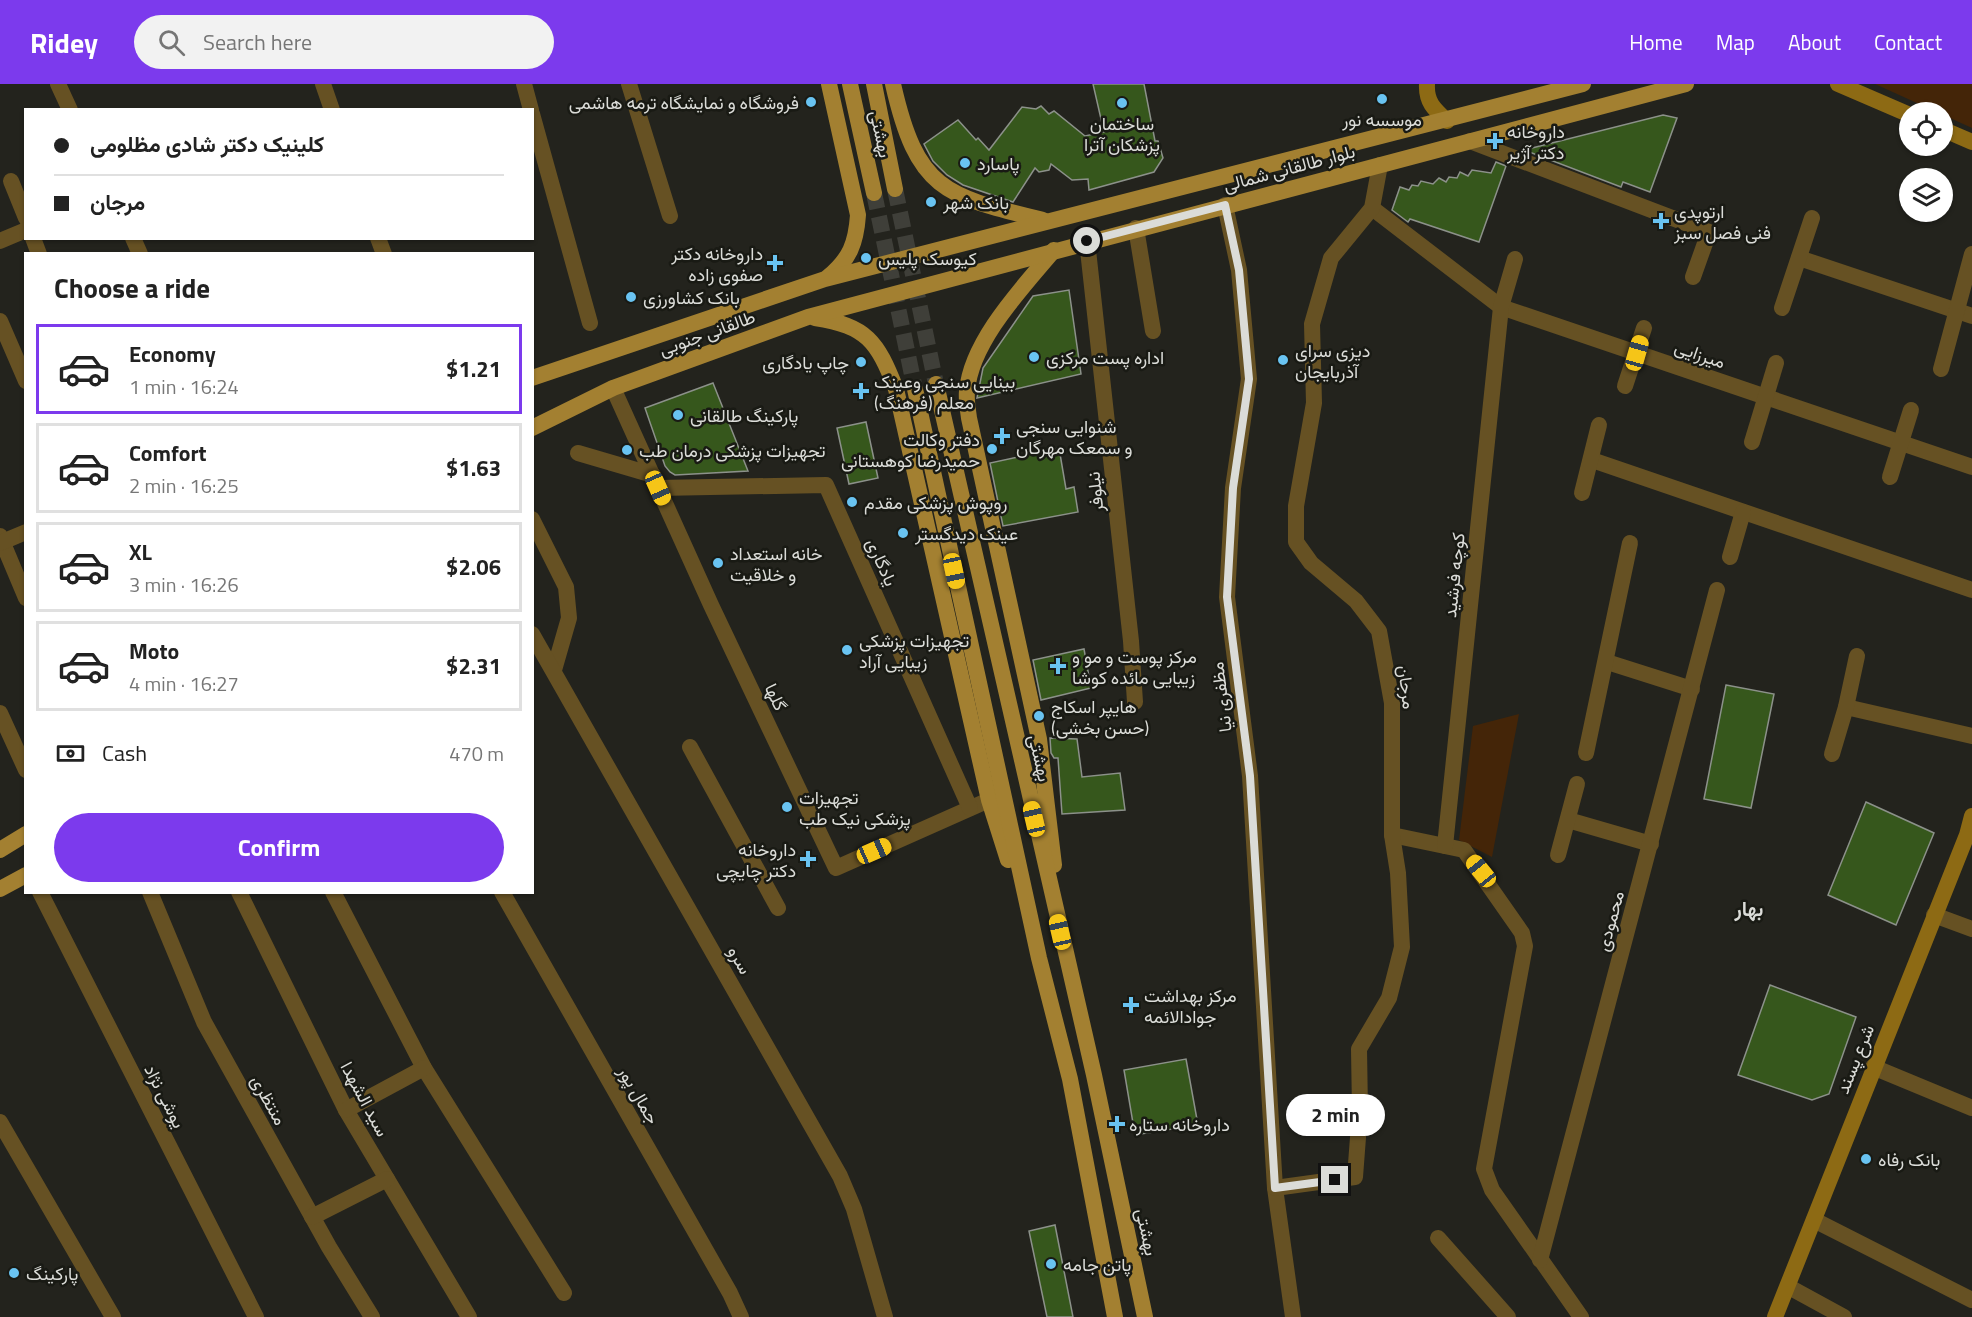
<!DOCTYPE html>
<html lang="en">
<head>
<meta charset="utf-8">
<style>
  :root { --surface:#fff; --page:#f2f2f2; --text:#222; --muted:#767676; --line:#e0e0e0; --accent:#7c3aed }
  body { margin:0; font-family:"Titillium Web",Vazirmatn,sans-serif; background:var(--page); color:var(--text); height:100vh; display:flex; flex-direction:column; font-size:22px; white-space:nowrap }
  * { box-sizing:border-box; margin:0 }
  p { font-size:20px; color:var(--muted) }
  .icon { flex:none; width:33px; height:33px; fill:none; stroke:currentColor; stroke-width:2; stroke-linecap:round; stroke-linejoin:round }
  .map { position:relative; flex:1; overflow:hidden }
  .drawer { position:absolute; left:24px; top:168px; width:510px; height:642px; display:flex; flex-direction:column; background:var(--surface); border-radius:0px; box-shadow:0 2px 4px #0004 }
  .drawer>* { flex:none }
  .guide { position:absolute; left:24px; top:24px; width:510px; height:132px; border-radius:0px; box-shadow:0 2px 4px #0004; display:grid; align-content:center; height:132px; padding:0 30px; background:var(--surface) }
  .fabs { position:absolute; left:1899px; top:18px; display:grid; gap:12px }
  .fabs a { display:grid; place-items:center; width:54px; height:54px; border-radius:50%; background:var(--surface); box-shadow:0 2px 4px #0004; font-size:30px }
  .end { position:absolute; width:27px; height:27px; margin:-14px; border:8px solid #dbdcd8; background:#111; box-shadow:0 0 0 3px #111 }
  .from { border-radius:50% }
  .bubble { position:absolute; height:42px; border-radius:21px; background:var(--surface); box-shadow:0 2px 4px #0004; font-size:20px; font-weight:700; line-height:42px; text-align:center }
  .car { position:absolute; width:18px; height:36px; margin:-18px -9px; border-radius:8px; box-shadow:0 0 4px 2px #0007; background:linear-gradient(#f5c518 24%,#345 0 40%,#f5c518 0 76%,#345 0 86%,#f5c518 0) }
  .guide b { display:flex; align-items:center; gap:21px; height:57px; font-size:22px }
  .guide b+b { border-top:2px solid var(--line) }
  .guide i { width:15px; height:15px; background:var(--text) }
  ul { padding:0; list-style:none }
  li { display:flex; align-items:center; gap:18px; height:90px; margin:0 12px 9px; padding:0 18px; border:3px solid var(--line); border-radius:0px }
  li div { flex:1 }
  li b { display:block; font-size:22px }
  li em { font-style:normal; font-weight:700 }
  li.on { border-color:var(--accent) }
  li>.icon { width:54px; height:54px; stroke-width:1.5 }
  h2 { padding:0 30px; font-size:27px; line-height:72px }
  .pay { display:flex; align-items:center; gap:15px; height:66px; padding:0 30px; font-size:22px }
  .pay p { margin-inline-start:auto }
  .cta { display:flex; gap:12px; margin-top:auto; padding:12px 30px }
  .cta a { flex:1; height:69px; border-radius:36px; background:var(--accent); color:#fff; font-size:24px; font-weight:700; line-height:69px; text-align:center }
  header { display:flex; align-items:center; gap:36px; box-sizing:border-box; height:84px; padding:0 30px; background:var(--accent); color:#fff }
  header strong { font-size:28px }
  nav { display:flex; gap:33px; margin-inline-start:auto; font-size:21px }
  .search { width:420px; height:54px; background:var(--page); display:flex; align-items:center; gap:15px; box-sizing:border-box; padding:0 21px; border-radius:33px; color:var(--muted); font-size:22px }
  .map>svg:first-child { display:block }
  .green { fill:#442508 }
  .building { fill:#36571c; stroke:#8c918a; stroke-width:1.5 }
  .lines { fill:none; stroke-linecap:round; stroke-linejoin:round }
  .primary-tunnel { stroke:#3f3f39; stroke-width:16; stroke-dasharray:16 8; stroke-linecap:butt }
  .minor { stroke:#665123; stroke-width:16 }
  .secondary { stroke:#8d6a14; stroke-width:16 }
  .primary { stroke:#a38031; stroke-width:16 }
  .route { stroke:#dbdcd8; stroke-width:8 }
  .poi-dot { fill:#69c3f1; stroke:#191a14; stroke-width:2 }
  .labels { text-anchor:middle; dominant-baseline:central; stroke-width:5; stroke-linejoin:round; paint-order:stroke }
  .poi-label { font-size:18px; fill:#dbdcd8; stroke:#191a14; text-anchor:start }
  .street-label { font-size:18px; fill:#dbdcd8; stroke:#191a14 }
  .neighbourhood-label { font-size:20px; font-weight:bold; fill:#dbdcd8; stroke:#191a14 }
</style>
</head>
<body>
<header>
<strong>Ridey</strong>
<div class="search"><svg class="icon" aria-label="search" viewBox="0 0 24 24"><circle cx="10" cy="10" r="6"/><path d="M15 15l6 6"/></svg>Search here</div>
<nav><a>Home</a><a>Map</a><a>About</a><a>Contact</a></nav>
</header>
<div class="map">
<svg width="1972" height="1233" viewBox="0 0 1972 1233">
  <rect width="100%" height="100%" fill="#23231d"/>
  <g class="green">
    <path d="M 1875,0 L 1972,0 L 1972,44 Z"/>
    <path d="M 1519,630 L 1492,773 L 1459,756 L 1473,642 Z"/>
  </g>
  <g class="building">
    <path d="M 1093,0 L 1144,0 L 1155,57 L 1158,57 L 1163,74 L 1154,88 L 1089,106 L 1088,95 L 1072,96 L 1051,80 L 1049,86 L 1039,88 L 1035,84 L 1013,118 L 963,101 L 947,91 L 933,77 L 924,60 L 958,36 L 976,56 L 978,54 L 989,66 L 1022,23 L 1036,25 L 1041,22 L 1049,30 L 1054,27 L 1085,52 L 1104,48 Z"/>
    <path d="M 1663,31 L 1677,34 L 1650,108 L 1623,98 L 1621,103 L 1524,66 Z"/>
    <path d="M 1496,78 L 1506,82 L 1479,158 L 1410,135 L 1408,138 L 1392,126 L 1400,103 L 1409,106 L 1412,101 L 1418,102 L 1421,97 L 1433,100 L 1439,94 L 1446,98 L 1449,93 L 1457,94 L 1460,88 L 1468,92 L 1472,86 L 1491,89 Z"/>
    <path d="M 1069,206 L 1081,290 L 977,314 L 983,284 L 1033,212 Z"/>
    <path d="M 713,299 L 748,387 L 675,391 L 670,388 L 665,382 L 645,324 Z"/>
    <path d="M 866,338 L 878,394 L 849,400 L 837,344 Z"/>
    <path d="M 1059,364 L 1066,405 L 1074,403 L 1078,428 L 1003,442 L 990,379 Z"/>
    <path d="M 1084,565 L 1091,604 L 1041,616 L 1033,576 Z"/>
    <path d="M 1726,601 L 1774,610 L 1751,724 L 1704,715 Z"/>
    <path d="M 1050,654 L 1077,655 L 1082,693 L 1120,689 L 1125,726 L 1062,730 L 1058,674 L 1054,674 L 1051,669 Z"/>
    <path d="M 1866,718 L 1934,749 L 1896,841 L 1828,811 Z"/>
    <path d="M 1770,901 L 1856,933 L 1829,1010 L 1812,1016 L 1738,991 Z"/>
    <path d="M 1186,975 L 1198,1041 L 1135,1051 L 1124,986 Z"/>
    <path d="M 1055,1141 L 1073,1233 L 1047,1233 L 1029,1147 Z"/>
  </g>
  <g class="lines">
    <g class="primary-tunnel">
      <path d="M 895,105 L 936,300"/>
      <path d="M 874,109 L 915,305"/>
    </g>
    <g class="minor">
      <path d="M 58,0 L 70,26"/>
      <path d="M 323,0 L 332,26"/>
      <path d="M 524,0 L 531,26"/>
      <path d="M 629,0 L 670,132"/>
      <path d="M 532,30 L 590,239"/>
      <path d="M 1470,57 L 1709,148 L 1693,193"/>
      <path d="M 11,97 L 26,134"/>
      <path d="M 1225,121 L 1239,186 L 1249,295 L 1233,404 L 1227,513 L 1250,692 L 1275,1104 L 1293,1233"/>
      <path d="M 1372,124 L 1501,223 L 1972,383"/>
      <path d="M 1136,144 L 1153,247"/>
      <path d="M 33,154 L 39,170"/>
      <path d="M 133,154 L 140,170"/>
      <path d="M 378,154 L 384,170"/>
      <path d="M 0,157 L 26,146"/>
      <path d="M 1087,157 L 1131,557 L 1135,618"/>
      <path d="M 1799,174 L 1972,232"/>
      <path d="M 1782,224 L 1812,134"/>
      <path d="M 0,237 L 26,297"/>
      <path d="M 1941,285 L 1972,170"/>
      <path d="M 1625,302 L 1644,244"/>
      <path d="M 613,304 L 711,521 L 836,784 L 989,716"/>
      <path d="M 1752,358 L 1776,279"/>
      <path d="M 578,369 L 653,391"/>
      <path d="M 1592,376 L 1972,506"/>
      <path d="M 1890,393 L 1911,326"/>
      <path d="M 658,404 L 826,401 L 970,724"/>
      <path d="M 1582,409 L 1599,341"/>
      <path d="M 532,435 L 566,503 L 569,534 L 554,586"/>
      <path d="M 0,452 L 26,514"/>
      <path d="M 0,459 L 26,448"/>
      <path d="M 1730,473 L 1743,428"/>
      <path d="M 532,550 L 840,1092 L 854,1125 L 885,1233"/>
      <path d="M 1607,578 L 1692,605"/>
      <path d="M 1846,623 L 1972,652"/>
      <path d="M 0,629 L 26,686"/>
      <path d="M 690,663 L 778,824"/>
      <path d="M 1586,669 L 1630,459"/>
      <path d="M 1832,670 L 1846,623 L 1857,572"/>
      <path d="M 1568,736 L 1651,760"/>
      <path d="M 1392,751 L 1464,766 L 1522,849 L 1525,862 L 1484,1085 L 1492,1106 L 1581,1233"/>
      <path d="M 1445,762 L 1501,223 L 1515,175"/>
      <path d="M 1558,771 L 1577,700"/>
      <path d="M 40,808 L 256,1233"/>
      <path d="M 150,808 L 204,938 L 329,1163 L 372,1233"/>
      <path d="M 239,808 L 346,1026 L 469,1233"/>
      <path d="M 333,808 L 424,984 L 564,1209"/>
      <path d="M 502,808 L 730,1209 L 741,1233"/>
      <path d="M 1934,831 L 1972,845"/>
      <path d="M 1873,983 L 1972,1024"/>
      <path d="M 346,1026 L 424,984"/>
      <path d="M 0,1038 L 113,1233"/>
      <path d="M 1275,1104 L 1355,1093 L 1360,1027 L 1359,965 L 1389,914 L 1402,863 L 1398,789 L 1392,751 L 1392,619 L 1379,547 L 1356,517 L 1311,479 L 1296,458 L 1296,422 L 1314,319 L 1312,240 L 1331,174 L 1372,124 L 1380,81"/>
      <path d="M 312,1133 L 387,1095"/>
      <path d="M 1814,1136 L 1972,1216"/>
      <path d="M 1438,1154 L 1508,1233"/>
      <path d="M 1540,1176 L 1717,506"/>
      <path d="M 1789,1203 L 1844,1233"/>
    </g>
    <g class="secondary">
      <path d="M 1427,0 C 1426,18 1434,25 1447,37"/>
      <path d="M 1838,0 L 1910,31"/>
      <path d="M 1942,45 L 1972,58"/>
      <path d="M 1775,1233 L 1967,751 L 1972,732"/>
    </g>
    <g class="primary">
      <path d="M 850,0 L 874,109"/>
      <path d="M 874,0 L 895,105"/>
      <path d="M 893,0 C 917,106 944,112 1043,136"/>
      <path d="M 1054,166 C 1023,203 971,257 967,307 C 966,316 968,326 969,334 L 1039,655 L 1054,781"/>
      <path d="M 828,193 C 850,175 856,159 858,131 L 829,0"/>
      <path d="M 815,234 C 867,242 877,257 896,305 L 989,716 L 1008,776"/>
      <path d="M 532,294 L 825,195 L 1583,0"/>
      <path d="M 936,300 L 1094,991 L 1145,1233"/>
      <path d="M 915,305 L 1039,874 L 1070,995 L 1115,1233"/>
      <path d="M 532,344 L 613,304 L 808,233 L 1686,0"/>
      <path d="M 0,766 L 26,750"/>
      <path d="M 0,805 L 26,791"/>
    </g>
  </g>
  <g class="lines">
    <path class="route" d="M 1087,157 L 1225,121 L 1239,186 L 1249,295 L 1233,404 L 1227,513 L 1250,692 L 1275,1104 L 1335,1096"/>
  </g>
  <g class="poi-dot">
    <circle cx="1382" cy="15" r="6"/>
    <circle cx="811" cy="18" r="6"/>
    <circle cx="1122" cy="19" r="6"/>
    <path d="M1492 48h6v6h6v6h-6v6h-6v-6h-6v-6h6z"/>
    <circle cx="965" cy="79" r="6"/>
    <circle cx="931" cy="118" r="6"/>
    <path d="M1658 128h6v6h6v6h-6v6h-6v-6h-6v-6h6z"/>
    <circle cx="866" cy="174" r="6"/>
    <path d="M772 170h6v6h6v6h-6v6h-6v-6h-6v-6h6z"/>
    <circle cx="631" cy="213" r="6"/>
    <circle cx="1034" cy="273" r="6"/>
    <circle cx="1283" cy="276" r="6"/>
    <circle cx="861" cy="278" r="6"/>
    <path d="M858 298h6v6h6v6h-6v6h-6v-6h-6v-6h6z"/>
    <circle cx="678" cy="331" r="6"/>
    <path d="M999 343h6v6h6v6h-6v6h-6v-6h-6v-6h6z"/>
    <circle cx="992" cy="365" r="6"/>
    <circle cx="627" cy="366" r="6"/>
    <circle cx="852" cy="418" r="6"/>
    <circle cx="903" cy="449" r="6"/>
    <circle cx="718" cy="479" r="6"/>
    <circle cx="847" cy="566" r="6"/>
    <path d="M1055 573h6v6h6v6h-6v6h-6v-6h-6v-6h6z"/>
    <circle cx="1039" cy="632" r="6"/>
    <circle cx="787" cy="723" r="6"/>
    <path d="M805 766h6v6h6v6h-6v6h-6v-6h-6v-6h6z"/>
    <path d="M1128 912h6v6h6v6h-6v6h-6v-6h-6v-6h6z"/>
    <path d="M1114 1031h6v6h6v6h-6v6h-6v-6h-6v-6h6z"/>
    <circle cx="1866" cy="1075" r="6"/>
    <circle cx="1051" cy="1180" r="6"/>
    <circle cx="14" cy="1189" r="6"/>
  </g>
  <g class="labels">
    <g class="poi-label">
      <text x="799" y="18" text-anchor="end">فروشگاه و نمايشگاه ترمه هاشمى</text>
      <text x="1382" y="35" text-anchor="middle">موسسه نور</text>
      <text x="1122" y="39" text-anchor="middle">ساختمان<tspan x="1122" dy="21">پزشکان آترا</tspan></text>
      <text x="1507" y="47">داروخانه<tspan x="1507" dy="21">دکتر آژیر</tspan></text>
      <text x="977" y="79">پاسارد</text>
      <text x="943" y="118">بانک شهر</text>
      <text x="1674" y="127">ارتوپدی<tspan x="1674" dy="21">فنی فصل سبز</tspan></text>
      <text x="763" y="169" text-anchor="end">داروخانه دکتر<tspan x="763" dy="21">صفوی زاده</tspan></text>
      <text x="878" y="174">کیوسک پلیس</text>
      <text x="643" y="213">بانک کشاورزی</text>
      <text x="1295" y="266">دیزی سرای<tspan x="1295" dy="21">آذربایجان</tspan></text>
      <text x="1046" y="273">اداره پست مرکزی</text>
      <text x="849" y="278" text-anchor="end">چاپ یادگاری</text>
      <text x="874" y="297">بینایی سنجی وعینک<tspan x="874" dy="21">معلم (فرهنگ)</tspan></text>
      <text x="690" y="331">پارکینگ طالقانی</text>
      <text x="1016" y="342">شنوایی سنجی<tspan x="1016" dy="21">و سمعک مهرگان</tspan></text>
      <text x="980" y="355" text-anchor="end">دفتر وکالت<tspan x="980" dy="21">حمیدرضا کوهستانی</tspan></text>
      <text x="639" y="366">تجهیزات پزشکی درمان طب</text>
      <text x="864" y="418">روپوش پزشکی مقدم</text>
      <text x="915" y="449">عینک دیدگستر</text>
      <text x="730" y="469">خانه استعداد<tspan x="730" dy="21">و خلاقیت</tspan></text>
      <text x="859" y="556">تجهیزات پزشکی<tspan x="859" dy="21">زیبایی آراد</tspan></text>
      <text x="1072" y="572">مرکز پوست و مو و<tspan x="1072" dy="21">زیبایی مائده کوشا</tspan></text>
      <text x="1051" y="622">هایپر اسکاج<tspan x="1051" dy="21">(حسن بخشی)</tspan></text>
      <text x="799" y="713">تجهیزات<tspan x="799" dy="21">پزشکی نیک‌ طب</tspan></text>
      <text x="796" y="765" text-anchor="end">داروخانه<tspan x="796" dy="21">دکتر چایچی</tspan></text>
      <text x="1144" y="911">مرکز بهداشت<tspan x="1144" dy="21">جوادالائمه</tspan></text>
      <text x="1129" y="1040">داروخانه ستاره</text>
      <text x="1878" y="1075">بانک رفاه</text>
      <text x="1063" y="1180">پاتن جامه</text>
      <text x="26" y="1189">پارکینگ</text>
    </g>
    <g class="street-label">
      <text transform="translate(881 50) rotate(78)">بهشتى</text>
      <text transform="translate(1289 84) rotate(-15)">بلوار طالقانی شمالی</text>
      <text transform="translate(707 249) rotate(-20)">طالقانی جنوبی</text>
      <text transform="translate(1700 270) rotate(19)">میرزایی</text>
      <text transform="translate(1095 408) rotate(-96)">نیلوفر</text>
      <text transform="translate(882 478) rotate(66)">یادگاری</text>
      <text transform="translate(1454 491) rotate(-84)">كوچه فرشيد</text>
      <text transform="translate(1407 603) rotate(83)">مرجان</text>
      <text transform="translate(776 613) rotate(65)">گلها</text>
      <text transform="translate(1221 613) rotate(-97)">مظفری نیا</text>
      <text transform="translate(1040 674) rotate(77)">بهشتى</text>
      <text transform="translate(1610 837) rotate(-75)">محمودی</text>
      <text transform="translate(740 876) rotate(61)">سرو</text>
      <text transform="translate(1855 975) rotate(-68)">شرع پسند</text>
      <text transform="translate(639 1011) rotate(60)">جمال پور</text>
      <text transform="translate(165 1012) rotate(63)">یوشی نژاد</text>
      <text transform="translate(365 1015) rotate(62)">سید الشهدا</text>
      <text transform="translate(269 1016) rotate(61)">منتظری</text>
      <text transform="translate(1147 1148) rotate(78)">بهشتى</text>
    </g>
    <g class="neighbourhood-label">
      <text x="1749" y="824">بهار</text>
    </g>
  </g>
</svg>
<div class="fabs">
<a><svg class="icon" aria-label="locate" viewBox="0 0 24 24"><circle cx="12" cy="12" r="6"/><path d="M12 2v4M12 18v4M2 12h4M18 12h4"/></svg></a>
<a><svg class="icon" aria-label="layers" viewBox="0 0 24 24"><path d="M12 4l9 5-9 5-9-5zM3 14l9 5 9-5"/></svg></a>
</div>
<i class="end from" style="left:1087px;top:157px"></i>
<i class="end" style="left:1335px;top:1096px"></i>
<div class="bubble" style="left:1286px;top:1010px;width:99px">2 min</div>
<i class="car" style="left:1637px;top:269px;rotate:16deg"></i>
<i class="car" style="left:658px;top:404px;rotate:156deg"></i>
<i class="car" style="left:954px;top:487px;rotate:168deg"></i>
<i class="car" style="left:1034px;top:735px;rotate:347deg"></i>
<i class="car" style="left:874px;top:767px;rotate:66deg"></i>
<i class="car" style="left:1481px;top:787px;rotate:321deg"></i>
<i class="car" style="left:1060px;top:848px;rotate:347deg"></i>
<div class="guide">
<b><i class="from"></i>کلینیک دکتر شادی مظلومی</b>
<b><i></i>مرجان</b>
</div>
<section class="drawer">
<h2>Choose a ride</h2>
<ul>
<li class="on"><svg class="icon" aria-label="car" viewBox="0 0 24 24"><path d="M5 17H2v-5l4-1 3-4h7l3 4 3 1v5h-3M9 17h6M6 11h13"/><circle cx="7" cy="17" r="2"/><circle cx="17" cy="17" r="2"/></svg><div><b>Economy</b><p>1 min · 16:24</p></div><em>$1.21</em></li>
<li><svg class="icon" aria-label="car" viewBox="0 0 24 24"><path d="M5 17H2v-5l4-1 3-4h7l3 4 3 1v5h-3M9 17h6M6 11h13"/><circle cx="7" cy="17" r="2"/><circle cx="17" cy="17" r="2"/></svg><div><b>Comfort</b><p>2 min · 16:25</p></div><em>$1.63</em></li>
<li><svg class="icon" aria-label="car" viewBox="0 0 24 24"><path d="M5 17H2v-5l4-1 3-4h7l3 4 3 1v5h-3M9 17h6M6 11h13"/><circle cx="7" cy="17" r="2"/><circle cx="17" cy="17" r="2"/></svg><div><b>XL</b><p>3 min · 16:26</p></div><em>$2.06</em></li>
<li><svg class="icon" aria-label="car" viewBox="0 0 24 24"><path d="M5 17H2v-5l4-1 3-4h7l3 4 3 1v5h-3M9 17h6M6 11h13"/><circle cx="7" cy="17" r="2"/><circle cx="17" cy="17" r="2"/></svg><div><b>Moto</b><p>4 min · 16:27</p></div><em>$2.31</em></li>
</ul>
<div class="pay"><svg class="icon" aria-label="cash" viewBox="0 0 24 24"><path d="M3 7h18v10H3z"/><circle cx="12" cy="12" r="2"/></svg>Cash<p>470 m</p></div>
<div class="cta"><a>Confirm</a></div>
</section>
</div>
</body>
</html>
